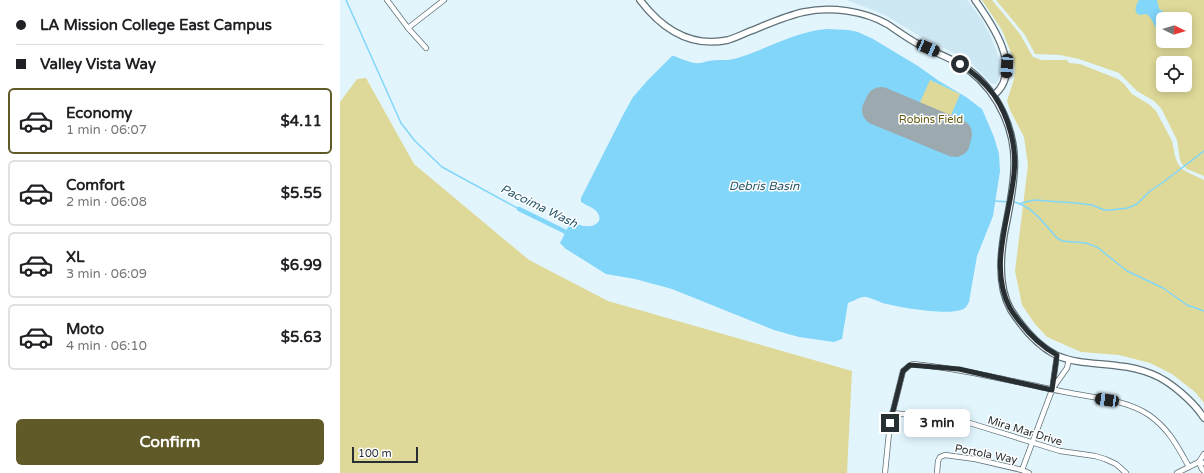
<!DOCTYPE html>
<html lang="en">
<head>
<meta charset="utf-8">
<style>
  :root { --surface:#fff; --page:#f6f6f6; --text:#202124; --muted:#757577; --line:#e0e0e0; --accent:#5f5a27 }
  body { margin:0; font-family:"Varela Round",sans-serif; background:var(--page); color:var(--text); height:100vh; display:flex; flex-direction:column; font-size:15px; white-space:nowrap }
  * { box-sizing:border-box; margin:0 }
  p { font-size:13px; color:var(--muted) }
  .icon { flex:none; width:22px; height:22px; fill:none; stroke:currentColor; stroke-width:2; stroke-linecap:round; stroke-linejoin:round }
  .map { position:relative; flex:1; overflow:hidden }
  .sheet { display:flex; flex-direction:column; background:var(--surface); width:340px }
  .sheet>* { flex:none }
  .banner { display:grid; align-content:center; height:88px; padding:0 16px; background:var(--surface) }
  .needle { width:26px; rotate:95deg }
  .tools { position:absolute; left:816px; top:12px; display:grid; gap:8px }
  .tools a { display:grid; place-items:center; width:36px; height:36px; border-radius:6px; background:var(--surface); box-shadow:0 2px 10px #0003; font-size:20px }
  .scale { position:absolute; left:12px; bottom:10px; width:66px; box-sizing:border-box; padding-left:4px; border:2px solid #282f33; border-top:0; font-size:11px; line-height:14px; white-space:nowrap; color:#282f33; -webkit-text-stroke:3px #fff; paint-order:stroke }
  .end { position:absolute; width:18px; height:18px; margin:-9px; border:5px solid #282f33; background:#fff; box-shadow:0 0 0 2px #fff }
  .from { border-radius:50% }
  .bubble { position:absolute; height:28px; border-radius:6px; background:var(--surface); box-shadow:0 2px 10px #0003; font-size:13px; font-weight:800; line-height:28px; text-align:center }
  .car { position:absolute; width:12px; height:24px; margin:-12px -6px; border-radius:5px; box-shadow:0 0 3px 1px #0007; background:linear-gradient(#222 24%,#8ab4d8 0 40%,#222 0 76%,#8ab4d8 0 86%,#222 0) }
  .banner b { display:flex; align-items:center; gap:14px; height:38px; font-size:15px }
  .banner b+b { border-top:1px solid var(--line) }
  .banner i { width:10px; height:10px; background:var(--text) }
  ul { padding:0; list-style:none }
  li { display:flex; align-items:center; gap:12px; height:66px; margin:0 8px 6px; padding:0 8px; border:2px solid var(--line); border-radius:6px }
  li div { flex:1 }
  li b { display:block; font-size:15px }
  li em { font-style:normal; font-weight:800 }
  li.active { border-color:var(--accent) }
  li>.icon { width:36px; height:36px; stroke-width:1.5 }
  .button { display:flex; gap:8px; margin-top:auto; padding:8px 16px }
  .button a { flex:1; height:46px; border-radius:6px; background:var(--accent); color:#fff; font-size:16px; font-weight:800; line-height:46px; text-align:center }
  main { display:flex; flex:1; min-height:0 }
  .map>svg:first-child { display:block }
  .built { fill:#cde7f3 }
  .green { fill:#ded998; fill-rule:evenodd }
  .water { fill:#81d6f9; fill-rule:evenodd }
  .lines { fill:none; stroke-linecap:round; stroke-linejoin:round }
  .stream { stroke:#81d6f9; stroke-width:1.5 }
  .canal { stroke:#81d6f9; stroke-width:4.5 }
  .runway { stroke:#9caab0; stroke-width:30 }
  .minor-casing { stroke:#5f7077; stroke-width:6 }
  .tertiary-casing { stroke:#5f7077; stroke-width:8 }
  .minor { stroke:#fff; stroke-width:4.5 }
  .tertiary { stroke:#fff; stroke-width:5.5 }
  .route { stroke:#282f33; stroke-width:5 }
  .labels { text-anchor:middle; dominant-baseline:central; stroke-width:3; stroke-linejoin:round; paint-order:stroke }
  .park-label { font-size:11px; fill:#60590f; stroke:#fff }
  .street-label { font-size:11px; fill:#282f33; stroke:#fff }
  .water-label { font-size:12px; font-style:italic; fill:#2b5b6d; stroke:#fff }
</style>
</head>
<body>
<main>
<section class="sheet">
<div class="banner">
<b><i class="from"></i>LA Mission College East Campus</b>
<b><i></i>Valley Vista Way</b>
</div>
<ul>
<li class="active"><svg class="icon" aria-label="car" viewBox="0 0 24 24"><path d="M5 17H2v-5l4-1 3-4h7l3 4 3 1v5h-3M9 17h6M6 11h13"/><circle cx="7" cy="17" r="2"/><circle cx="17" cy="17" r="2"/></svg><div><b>Economy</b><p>1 min · 06:07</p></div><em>$4.11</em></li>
<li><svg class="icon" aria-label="car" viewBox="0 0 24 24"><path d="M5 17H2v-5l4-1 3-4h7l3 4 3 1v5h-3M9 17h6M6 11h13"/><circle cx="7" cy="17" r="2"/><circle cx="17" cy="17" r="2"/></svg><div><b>Comfort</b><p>2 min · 06:08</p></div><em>$5.55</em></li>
<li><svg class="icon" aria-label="car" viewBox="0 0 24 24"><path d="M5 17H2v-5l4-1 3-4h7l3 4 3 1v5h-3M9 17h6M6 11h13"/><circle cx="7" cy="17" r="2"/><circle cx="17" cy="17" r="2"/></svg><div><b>XL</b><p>3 min · 06:09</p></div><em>$6.99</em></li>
<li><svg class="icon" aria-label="car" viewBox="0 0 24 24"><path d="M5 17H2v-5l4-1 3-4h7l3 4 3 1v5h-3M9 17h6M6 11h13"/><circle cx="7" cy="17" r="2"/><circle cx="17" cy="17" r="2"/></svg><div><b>Moto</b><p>4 min · 06:10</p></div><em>$5.63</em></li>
</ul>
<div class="button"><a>Confirm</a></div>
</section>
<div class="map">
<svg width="864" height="473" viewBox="0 0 864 473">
  <rect width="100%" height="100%" fill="#e2f5fd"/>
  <path class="built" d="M 507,0 L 627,0 L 642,20 L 651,37 L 660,61 L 660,75 L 657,83 L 655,84 L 651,83 L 633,65 L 618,55 L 583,38 L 545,15 Z"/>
  <g class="green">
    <path d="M 642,0 L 652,0 L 680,34 L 693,57 L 702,60 L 727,60 L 729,63 L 740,64 L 778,79 L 784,84 L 792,94 L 810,105 L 816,111 L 832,141 L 835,156 L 838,164 L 842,169 L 847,172 L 864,180 L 864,403 L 855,392 L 832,374 L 810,363 L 779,355 L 741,352 L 707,337 L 695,324 L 682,305 L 675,271 L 688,165 L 684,137 L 670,110 L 667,101 L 674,79 L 675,70 L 674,60 L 662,30 Z"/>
    <path d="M 656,0 L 864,0 L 864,176 L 847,169 L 842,164 L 840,160 L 837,140 L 821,108 L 814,101 L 797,91 L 779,73 L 739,59 L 720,55 L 695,54 L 685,35 ZM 823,19 L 845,19 L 845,41 L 823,41 ZM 823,63 L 845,63 L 845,85 L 823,85 Z"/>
    <path d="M 26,78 L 74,164 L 189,260 L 268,301 L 512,371 L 507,473 L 0,473 L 0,102 L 17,79 Z"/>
    <path d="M 590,80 L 620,94 L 608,125 L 622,132 L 616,149 L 533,113 L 542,94 Z"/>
  </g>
  <g class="water">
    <path d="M 799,0 L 817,0 L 819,9 L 830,16 L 833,19 L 823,19 L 823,34 C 814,30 814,20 807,14 L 799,15 C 793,11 796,5 799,0 Z"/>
    <path d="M 487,29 L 508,30 L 518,32 L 533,39 L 578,66 L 599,81 L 626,97 L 642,109 L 654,137 L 659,154 L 660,171 L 653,216 L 637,256 L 629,302 C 627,306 625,309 621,310 C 605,315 563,308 547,304 C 540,303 533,298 526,297 C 521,296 514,301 508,303 L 502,339 L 494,342 L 459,337 L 434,330 L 332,289 L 295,279 L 266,274 L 226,249 L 220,243 L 231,221 C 240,226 252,230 259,221 C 262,210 249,207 241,202 L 241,198 L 283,115 L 293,97 L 308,80 L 332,56 L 334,56 C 342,59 352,64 360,63 C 363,63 366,61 369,61 C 377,59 386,61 394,59 C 426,50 453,32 487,29 ZM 590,80 L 620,94 L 607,125 L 622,132 L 616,149 L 533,113 L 542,94 L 577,109 Z"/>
  </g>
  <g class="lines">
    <g class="stream">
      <path d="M 6,0 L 61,123 L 75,141 L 102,167 L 179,209"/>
      <path d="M 655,201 L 669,202"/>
      <path d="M 673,202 C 692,205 705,225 717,238 L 722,241 L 746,243 L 757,247 L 787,271 L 823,288 L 847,305 L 864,311"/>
      <path d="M 681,203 L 694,200 L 735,203 L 752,205 L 764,210 L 771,210 L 788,208 L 797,204 L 810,191 L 822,183 L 864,151"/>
    </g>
    <path class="canal" d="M 179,209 L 230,234"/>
    <path class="runway" d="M 541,102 L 617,134 L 615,142 L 537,110 Z"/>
    <g class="minor-casing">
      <g id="minor">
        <path d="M 47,0 L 68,28 L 86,48"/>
        <path d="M 68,28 L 104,0"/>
        <path d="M 713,388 L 727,368 L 729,359"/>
        <path d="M 552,413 L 620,420 L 720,451 L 755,456 L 765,459 L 776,464 L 786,473"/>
        <path d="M 859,462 L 862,469 L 864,471"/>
        <path d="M 859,462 L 864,454"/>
        <path d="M 682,470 L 712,390 L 717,355"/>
        <path d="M 545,473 L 550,423 L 563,371 L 570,365 L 573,364 C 625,369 674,382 725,392 C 753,398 785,399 809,415 C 829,429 838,447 849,467"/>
        <path d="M 597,473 L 598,461 L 600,457 L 605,455 L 635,459 L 682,470 L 689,473"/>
        <path d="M 837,473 L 859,462 L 864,463"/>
      </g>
    </g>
    <g class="tertiary-casing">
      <g id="tertiary">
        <path d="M 300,0 C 322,29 350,48 388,40 C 395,38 401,35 408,32 C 426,25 445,16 464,12 C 491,6 524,11 547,24 C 558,31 568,39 580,45 C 596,53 614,59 629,70 C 660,94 677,133 674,172 C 673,193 668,214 664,235 C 660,259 658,288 671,310 C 682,327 698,346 716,355 C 735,364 759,363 779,366 C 790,367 802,370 812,374 C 830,381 854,402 864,418"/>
        <path d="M 635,0 C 652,24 684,70 654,95"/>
      </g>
    </g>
    <use href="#minor" class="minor"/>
    <use href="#tertiary" class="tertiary"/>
  </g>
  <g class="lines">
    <path class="route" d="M 550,423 L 563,371 L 570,365 L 619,369 L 712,390 L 717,355 C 702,347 689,334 679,321 C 676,317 672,312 670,308 C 648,267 670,217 674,174 C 677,147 669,117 654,95 C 645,83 633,72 620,64"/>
  </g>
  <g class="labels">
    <g class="park-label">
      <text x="591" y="119">Robins Field</text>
    </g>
    <g class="street-label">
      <text transform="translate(685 431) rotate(17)">Mira Mar Drive</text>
      <text transform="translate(646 454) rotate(11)">Portola Way</text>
    </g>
    <g class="water-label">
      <text x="424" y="186">Debris Basin</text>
      <text transform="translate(199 206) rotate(26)">Pacoima Wash</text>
    </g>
  </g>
</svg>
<div class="tools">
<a><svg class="needle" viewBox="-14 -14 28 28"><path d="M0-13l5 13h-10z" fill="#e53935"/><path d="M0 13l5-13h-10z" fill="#757577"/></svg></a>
<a><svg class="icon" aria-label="locate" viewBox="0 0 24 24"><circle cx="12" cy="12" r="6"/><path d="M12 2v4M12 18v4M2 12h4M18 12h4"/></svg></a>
</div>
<div class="scale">100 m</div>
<i class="end from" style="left:620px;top:64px"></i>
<i class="end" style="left:550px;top:423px"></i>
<div class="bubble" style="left:564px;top:409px;width:66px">3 min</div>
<i class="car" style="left:588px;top:48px;rotate:113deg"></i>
<i class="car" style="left:667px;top:66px;rotate:184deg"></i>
<i class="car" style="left:767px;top:400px;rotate:278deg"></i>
</div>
</main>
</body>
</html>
